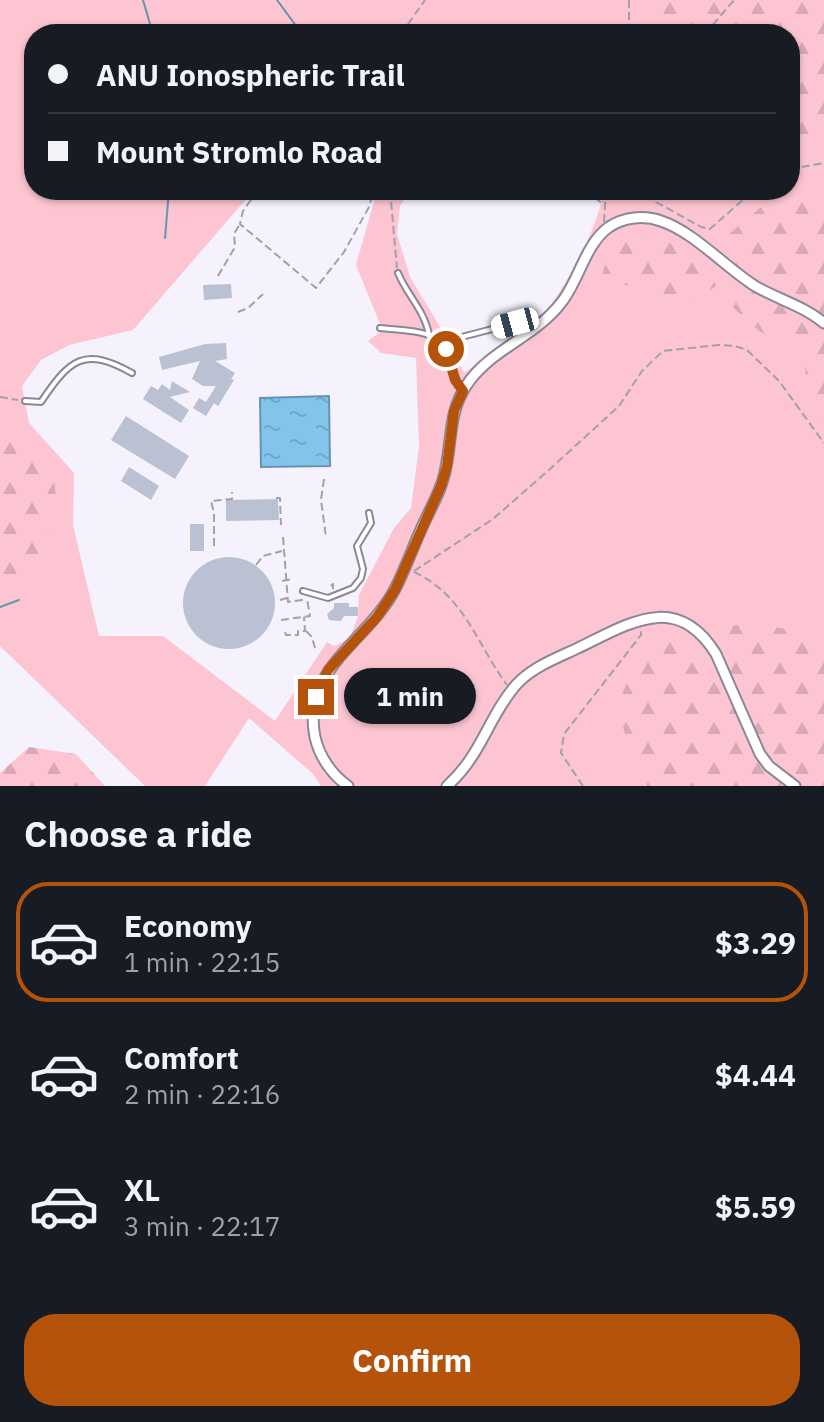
<!DOCTYPE html>
<html lang="en">
<head>
<meta charset="utf-8">
<style>
  :root { --surface:#171b24; --page:#242831; --text:#f1f3f6; --muted:#9ea1a6; --line:#363941; --accent:#b45309 }
  body { margin:0; font-family:"IBM Plex Sans",sans-serif; background:var(--page); color:var(--text); height:100vh; display:flex; flex-direction:column; font-size:30px; white-space:nowrap }
  * { box-sizing:border-box; margin:0 }
  p { font-size:26px; color:var(--muted) }
  .icon { flex:none; width:44px; height:44px; fill:none; stroke:currentColor; stroke-width:2; stroke-linecap:round; stroke-linejoin:round }
  .map { position:relative; height:786px; overflow:hidden }
  .panel { display:flex; flex-direction:column; background:var(--surface); flex:1 }
  .panel>* { flex:none }
  .guide { position:absolute; left:24px; top:24px; width:776px; height:176px; border-radius:32px; box-shadow:0 2px 6px #0004; display:grid; align-content:center; height:176px; padding:0 24px; background:var(--surface) }
  .end { position:absolute; width:36px; height:36px; margin:-18px; border:10px solid #b45309; background:#fff; box-shadow:0 0 0 4px #fff }
  .from { border-radius:50% }
  .bubble { position:absolute; height:56px; border-radius:28px; background:var(--surface); box-shadow:0 2px 6px #0004; font-size:26px; font-weight:700; line-height:56px; text-align:center }
  .car { position:absolute; width:24px; height:48px; margin:-24px -12px; border-radius:10px; box-shadow:0 0 6px 2px #0007; background:linear-gradient(#fff 24%,#345 0 40%,#fff 0 76%,#345 0 86%,#fff 0) }
  .guide b { display:flex; align-items:center; gap:28px; height:76px; font-size:30px }
  .guide b+b { border-top:2px solid var(--line) }
  .guide i { width:20px; height:20px; background:var(--text) }
  ul { padding:0; list-style:none }
  li { display:flex; align-items:center; gap:24px; height:120px; margin:0 16px 12px; padding:0 8px; border:4px solid transparent; border-radius:32px }
  li div { flex:1 }
  li b { display:block; font-size:30px }
  li em { font-style:normal; font-weight:700 }
  li.active { border-color:var(--accent) }
  li>.icon { width:72px; height:72px; stroke-width:1.5 }
  h2 { padding:0 24px; font-size:36px; line-height:96px }
  .button { display:flex; gap:16px; margin-top:auto; padding:16px 24px }
  .button a { flex:1; height:92px; border-radius:32px; background:var(--accent); color:#fff; font-size:32px; font-weight:700; line-height:92px; text-align:center }
  .map>svg:first-child { display:block }
  .green { fill:#fcc5d1; fill-rule:evenodd }
  .forest { fill:url(#forest-firs) }
  .water { fill:url(#water-ripples); stroke:#6694b0; stroke-width:2 }
  .lines { fill:none; stroke-linecap:round; stroke-linejoin:round }
  .stream { stroke:#6694b0; stroke-width:2 }
  .building { fill:#bac1d2 }
  .lane-casing { stroke:#8c8798; stroke-width:8 }
  .street-casing { stroke:#8c8798; stroke-width:13 }
  .path { stroke:#a2a0a9; stroke-width:2; stroke-dasharray:8 4; stroke-linecap:butt }
  .lane { stroke:#fff; stroke-width:4 }
  .street { stroke:#fff; stroke-width:9 }
  .route { stroke:#b45309; stroke-width:10 }
</style>
</head>
<body>
<div class="map">
<svg width="824" height="786" viewBox="0 0 824 786">
  <defs>
    <pattern id="forest-firs" width="22" height="20" patternUnits="userSpaceOnUse" patternTransform="scale(2)"><rect width="22" height="20" fill="#fcc5d1"/><path d="M5 1l3.5 6h-7zM16 11l3.5 6h-7z" fill="#d8a9b4"/></pattern>
    <pattern id="water-ripples" width="26" height="14" patternUnits="userSpaceOnUse" patternTransform="scale(2)"><rect width="26" height="14" fill="#82c4ea"/><path d="M2 4q2-2 4 0t4 0M15 11q2-2 4 0t4 0" fill="none" stroke="#70a8c9"/></pattern>
  </defs>
  <rect width="100%" height="100%" fill="#f5f2fd"/>
  <path class="green" d="M 0,0 L 824,0 L 824,786 L 321,786 L 313,774 L 249,718 L 205,786 L 145,786 L 0,646 ZM 34,34 L 790,34 L 790,190 L 603,190 C 602,219 567,286 548,308 C 528,331 488,355 464,373 L 452,347 L 410,277 L 397,234 L 400,206 L 411,190 L 373,190 L 375,198 L 356,265 L 380,324 L 380,332 L 368,341 L 381,353 L 416,358 L 419,446 L 411,508 L 394,528 L 359,595 L 358,616 L 350,638 L 334,646 L 327,642 L 275,721 L 163,636 L 99,636 L 73,525 L 74,473 L 29,423 L 22,386 L 41,360 L 69,345 L 133,330 L 254,190 L 34,190 Z"/>
  <g class="forest">
    <path d="M 651,0 L 824,0 L 824,129 L 815,139 L 790,153 L 790,34 L 662,34 Z"/>
    <path d="M 810,193 L 824,202 L 824,423 L 808,403 L 804,352 L 759,331 L 726,301 L 728,235 L 774,196 Z"/>
    <path d="M 635,232 L 668,241 L 718,284 L 693,303 L 646,293 L 602,276 L 606,261 Z"/>
    <path d="M 0,417 L 52,469 L 58,509 L 36,559 L 10,599 L 0,602 Z"/>
    <path d="M 748,623 L 793,630 L 824,639 L 824,786 L 647,786 C 638,769 617,721 620,704 C 625,678 642,659 657,639 Z"/>
    <path d="M 29,747 L 76,754 L 105,786 L 0,786 L 0,773 Z"/>
  </g>
  <path class="water" d="M 329,396 L 330,466 L 261,467 L 260,398 Z"/>
  <g class="lines">
    <g class="stream">
      <path d="M 143,0 L 153,34"/>
      <path d="M 277,0 L 302,34"/>
      <path d="M 165,238 L 169,190"/>
      <path d="M 0,607 L 19,600"/>
    </g>
  </g>
  <g class="building">
    <path d="M 231,284 L 232,298 L 204,300 L 203,285 Z"/>
    <path d="M 226,343 L 227,359 L 215,361 L 235,373 L 231,379 L 234,380 L 218,406 L 214,403 L 206,416 L 193,408 L 199,398 L 206,402 L 216,386 L 203,386 L 192,379 L 200,361 L 162,370 L 159,357 L 205,344 Z"/>
    <path d="M 172,381 L 190,392 L 170,397 L 189,410 L 181,423 L 143,399 L 151,386 L 158,390 L 162,384 L 170,390 Z"/>
    <path d="M 126,416 L 189,456 L 175,479 L 111,440 Z"/>
    <path d="M 129,467 L 159,486 L 151,500 L 121,481 Z"/>
    <path d="M 278,499 L 279,520 L 226,521 L 226,500 Z"/>
    <rect x="190" y="524" width="14" height="27"/>
    <circle cx="229" cy="603" r="46"/>
    <path d="M 334,603 L 349,603 L 349,607 L 358,607 L 358,616 L 344,616 L 341,621 L 329,620 L 327,614 L 334,608 Z"/>
  </g>
  <g class="lines">
    <g class="lane-casing">
      <g id="lane">
        <path d="M 398,273 C 407,295 425,311 429,335"/>
        <path d="M 380,328 C 403,331 438,328 448,353 C 454,366 454,378 461,389"/>
        <path d="M 454,339 L 515,323 L 538,324"/>
        <path d="M 25,401 L 41,402 C 70,359 84,346 132,373"/>
        <path d="M 303,591 L 328,598 L 353,588 L 361,578 L 363,569 L 357,546 L 371,523 L 369,513"/>
      </g>
    </g>
    <g class="street-casing">
      <g id="street">
        <path d="M 348,786 C 332,775 319,756 315,737 C 301,669 368,641 395,589 C 404,572 411,552 419,534 C 428,512 442,491 446,467 C 452,438 449,412 466,386 C 489,350 535,337 561,303 C 579,281 585,244 609,227 C 624,217 644,215 661,221 C 694,232 725,267 755,286 C 777,299 804,306 824,323"/>
        <path d="M 447,786 C 482,755 488,717 516,685 C 532,667 557,658 578,648 C 630,623 677,591 716,654 L 760,754 L 769,766 L 795,786"/>
      </g>
    </g>
    <g class="path">
      <path d="M 629,0 L 629,34"/>
      <path d="M 401,34 L 425,0"/>
      <path d="M 705,34 L 734,0"/>
      <path d="M 790,169 L 824,163"/>
      <path d="M 258,190 L 243,211 L 240,224 L 316,288 L 344,252 L 369,207 L 371,200 L 360,190"/>
      <path d="M 390,190 L 397,268"/>
      <path d="M 585,190 L 603,204"/>
      <path d="M 654,190 L 656,202 L 701,227 L 710,229 L 754,190"/>
      <path d="M 604,222 L 606,190"/>
      <path d="M 218,276 L 235,247 L 234,234 L 240,224"/>
      <path d="M 238,312 L 248,308 L 263,294"/>
      <path d="M 0,397 L 18,400"/>
      <path d="M 324,479 L 321,500 L 326,537"/>
      <path d="M 276,498 L 280,498 L 281,525"/>
      <path d="M 283,537 L 288,602 L 302,600 L 302,596"/>
      <path d="M 214,546 L 214,513 L 211,501 L 232,499 L 232,492"/>
      <path d="M 256,565 L 263,556 L 282,551"/>
      <path d="M 414,571 L 493,519 L 550,469 L 619,406 L 642,371 L 663,351 L 718,345 L 735,346 L 747,350 L 779,381 L 824,443"/>
      <path d="M 414,572 C 465,596 476,643 507,685"/>
      <path d="M 282,581 L 293,579"/>
      <path d="M 331,586 L 333,584 L 333,591"/>
      <path d="M 280,600 L 287,598"/>
      <path d="M 281,620 L 310,616 L 307,599"/>
      <path d="M 306,631 L 312,637 L 315,648"/>
      <path d="M 285,632 L 286,635 L 298,635 L 298,631 L 305,631 L 304,617"/>
      <path d="M 583,786 L 561,753 L 564,734 L 641,635 L 641,628"/>
    </g>
    <use href="#lane" class="lane"/>
    <use href="#street" class="street"/>
  </g>
  <g class="lines">
    <path class="route" d="M 316,697 L 328,670 L 377,617 L 395,590 L 441,486 L 447,466 L 454,411 L 463,391 L 455,380 L 446,349"/>
  </g>
</svg>
<i class="end from" style="left:446px;top:349px"></i>
<i class="end" style="left:316px;top:697px"></i>
<div class="bubble" style="left:344px;top:668px;width:132px">1 min</div>
<i class="car" style="left:515px;top:323px;rotate:255deg"></i>
<div class="guide">
<b><i class="from"></i>ANU Ionospheric Trail</b>
<b><i></i>Mount Stromlo Road</b>
</div>
</div>
<section class="panel">
<h2>Choose a ride</h2>
<ul>
<li class="active"><svg class="icon" aria-label="car" viewBox="0 0 24 24"><path d="M5 17H2v-5l4-1 3-4h7l3 4 3 1v5h-3M9 17h6M6 11h13"/><circle cx="7" cy="17" r="2"/><circle cx="17" cy="17" r="2"/></svg><div><b>Economy</b><p>1 min · 22:15</p></div><em>$3.29</em></li>
<li><svg class="icon" aria-label="car" viewBox="0 0 24 24"><path d="M5 17H2v-5l4-1 3-4h7l3 4 3 1v5h-3M9 17h6M6 11h13"/><circle cx="7" cy="17" r="2"/><circle cx="17" cy="17" r="2"/></svg><div><b>Comfort</b><p>2 min · 22:16</p></div><em>$4.44</em></li>
<li><svg class="icon" aria-label="car" viewBox="0 0 24 24"><path d="M5 17H2v-5l4-1 3-4h7l3 4 3 1v5h-3M9 17h6M6 11h13"/><circle cx="7" cy="17" r="2"/><circle cx="17" cy="17" r="2"/></svg><div><b>XL</b><p>3 min · 22:17</p></div><em>$5.59</em></li>
</ul>
<div class="button"><a>Confirm</a></div>
</section>
</body>
</html>
